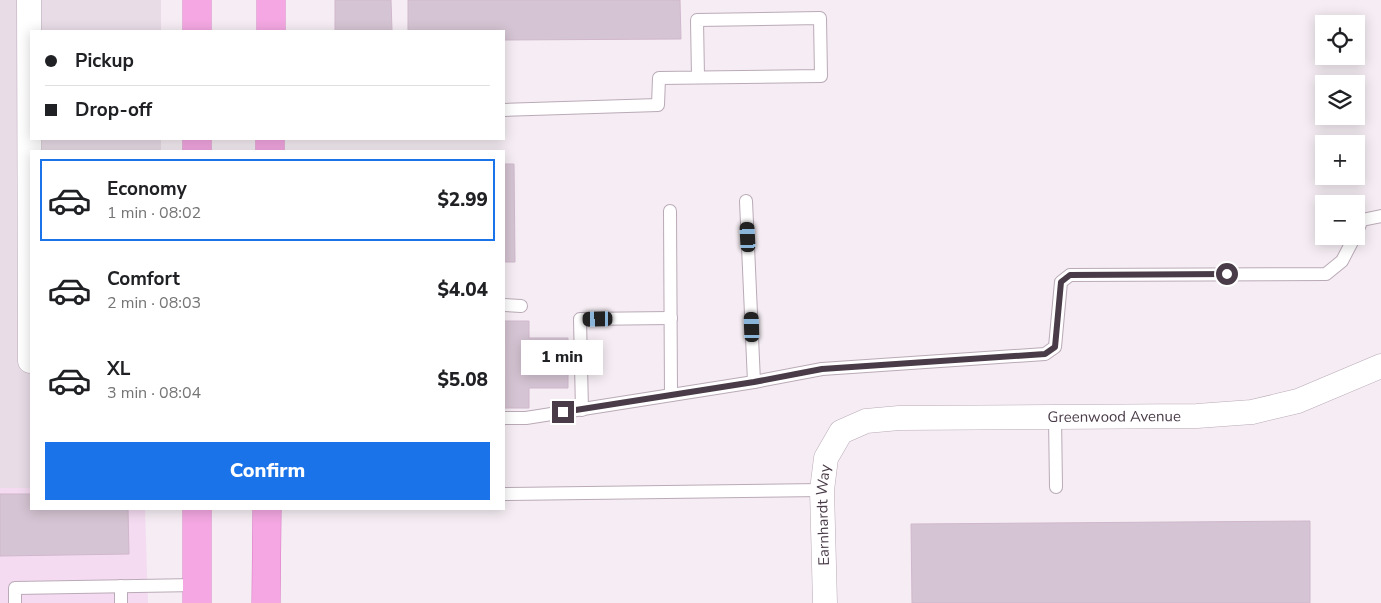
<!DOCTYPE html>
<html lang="en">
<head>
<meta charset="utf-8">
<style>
  :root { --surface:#fff; --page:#f2f2f2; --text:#202124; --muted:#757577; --line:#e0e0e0; --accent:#1a73e8 }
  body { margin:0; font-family:"Nunito Sans",sans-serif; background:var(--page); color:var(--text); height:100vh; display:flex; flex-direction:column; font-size:19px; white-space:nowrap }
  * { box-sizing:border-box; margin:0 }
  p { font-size:16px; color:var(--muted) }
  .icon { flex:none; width:28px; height:28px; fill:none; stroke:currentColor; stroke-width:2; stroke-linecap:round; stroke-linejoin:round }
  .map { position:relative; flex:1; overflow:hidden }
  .side { position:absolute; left:30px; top:150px; width:475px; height:360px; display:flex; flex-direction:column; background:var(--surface); border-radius:0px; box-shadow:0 2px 12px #0003 }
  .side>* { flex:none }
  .banner { position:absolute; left:30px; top:30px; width:475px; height:110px; border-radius:0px; box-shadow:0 2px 12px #0003; display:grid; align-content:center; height:110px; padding:0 15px; background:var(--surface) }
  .fabs { position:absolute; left:1315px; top:15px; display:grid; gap:10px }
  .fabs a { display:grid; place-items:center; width:50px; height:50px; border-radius:0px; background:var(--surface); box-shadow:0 2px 12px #0003; font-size:25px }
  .end { position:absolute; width:22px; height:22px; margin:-11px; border:6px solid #493b47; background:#fff; box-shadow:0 0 0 2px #fff }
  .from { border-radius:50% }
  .bubble { position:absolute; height:35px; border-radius:0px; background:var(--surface); box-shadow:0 2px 12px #0003; font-size:16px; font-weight:800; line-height:35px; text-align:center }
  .car { position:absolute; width:15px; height:30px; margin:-15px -8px; border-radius:6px; box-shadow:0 0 4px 1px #0007; background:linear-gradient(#222 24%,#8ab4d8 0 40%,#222 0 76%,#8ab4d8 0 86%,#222 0) }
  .banner b { display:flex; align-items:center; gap:18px; height:48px; font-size:19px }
  .banner b+b { border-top:1px solid var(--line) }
  .banner i { width:12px; height:12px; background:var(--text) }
  ul { padding:9px 0 0; list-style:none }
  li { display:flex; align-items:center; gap:15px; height:82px; margin:0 10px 8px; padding:0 5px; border:2px solid transparent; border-radius:0px }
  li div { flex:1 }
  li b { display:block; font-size:19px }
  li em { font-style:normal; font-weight:800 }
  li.active { border-color:var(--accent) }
  li>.icon { width:45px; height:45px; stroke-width:1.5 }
  .cta { display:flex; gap:10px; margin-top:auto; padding:10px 15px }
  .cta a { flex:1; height:58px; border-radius:0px; background:var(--accent); color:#fff; font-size:20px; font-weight:800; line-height:58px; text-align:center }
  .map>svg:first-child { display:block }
  .residential { fill:#e8dce6 }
  .commercial { fill:#f4dbf1 }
  .building { fill:#d5c4d3; stroke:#d0b7cc }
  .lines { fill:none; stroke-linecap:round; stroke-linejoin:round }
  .service-casing { stroke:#baaab7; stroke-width:14 }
  .minor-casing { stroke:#baaab7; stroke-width:25 }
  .primary-casing { stroke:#d878c3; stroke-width:29 }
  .service { stroke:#fff; stroke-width:12 }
  .minor { stroke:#fff; stroke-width:24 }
  .primary { stroke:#f4a7e2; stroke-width:28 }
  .route { stroke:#493b47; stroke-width:6 }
  .labels { text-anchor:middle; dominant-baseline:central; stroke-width:5; stroke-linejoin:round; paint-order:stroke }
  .street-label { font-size:15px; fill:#493b47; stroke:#fff }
</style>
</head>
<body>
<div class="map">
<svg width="1381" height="603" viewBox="0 0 1381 603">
  <rect width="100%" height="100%" fill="#f5edf3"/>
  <path class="residential" d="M 0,0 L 161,0 L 161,31 L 31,31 L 31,139 L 161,139 L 161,151 L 31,151 L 31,488 L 0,488 Z"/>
  <path class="commercial" d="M 0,488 L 31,488 L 31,509 L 145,509 L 148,603 L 0,603 Z"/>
  <g class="building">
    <path d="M 335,0 L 391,0 L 392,31 L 335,31 Z"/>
    <path d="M 408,0 L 680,0 L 681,39 L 504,40 L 504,31 L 408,31 Z"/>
    <path d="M 504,164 L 514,164 L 515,262 L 504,262 Z"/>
    <path d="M 504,321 L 529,321 L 529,338 L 568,338 L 568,388 L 529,388 L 529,408 L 504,408 Z"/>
    <path d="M 0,494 L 31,494 L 31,509 L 128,509 L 129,554 L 0,556 Z"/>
    <path d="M 1310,521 L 1310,603 L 912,603 L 911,524 Z"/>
  </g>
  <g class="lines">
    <g class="service-casing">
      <g id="service">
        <path d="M 504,110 L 658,105 L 659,78 L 821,76 L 820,18 L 697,20 L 698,77"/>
        <path d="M 746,201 L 754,382"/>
        <path d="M 670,211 L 671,395"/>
        <path d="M 1356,233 L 1362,220 L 1381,216"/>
        <path d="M 504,305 L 521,306"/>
        <path d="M 582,410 L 580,319 L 671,318"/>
        <path d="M 1055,417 L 1056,487"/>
        <path d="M 504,418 L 526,418 L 754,382 L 822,369 L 1045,354 L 1055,347 L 1061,282 L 1070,275 L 1326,274 L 1342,261 L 1355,236"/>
        <path d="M 504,494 L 822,490"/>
        <path d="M 15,603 L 15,588 L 197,585"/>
        <path d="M 121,603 L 121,586"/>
      </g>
    </g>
    <g class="minor-casing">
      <g id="minor">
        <path d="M 29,0 L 30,361"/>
        <path id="s1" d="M 825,603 L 822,490 L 826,458 L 841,432 L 866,421 L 899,418 L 1197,416 L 1252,412 L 1298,401 L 1381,366"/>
      </g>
    </g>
    <g class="primary-casing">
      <g id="primary">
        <path d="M 197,31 L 197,0"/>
        <path d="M 271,31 L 271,0"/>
        <path d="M 197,139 L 197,151"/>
        <path d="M 270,151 L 270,139"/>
        <path d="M 197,509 L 197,603"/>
        <path d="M 266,603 L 267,509"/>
      </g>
    </g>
    <use href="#service" class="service"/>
    <use href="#minor" class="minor"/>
    <use href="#primary" class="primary"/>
  </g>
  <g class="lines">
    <path class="route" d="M 563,412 L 754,382 L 822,369 L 1045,354 L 1055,347 L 1061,282 L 1070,275 L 1227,274"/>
  </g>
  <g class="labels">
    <g class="street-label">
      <text stroke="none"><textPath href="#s1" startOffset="451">Greenwood Avenue</textPath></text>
      <text stroke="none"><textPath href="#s1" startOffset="88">Earnhardt Way</textPath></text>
    </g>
  </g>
</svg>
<div class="fabs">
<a><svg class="icon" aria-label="locate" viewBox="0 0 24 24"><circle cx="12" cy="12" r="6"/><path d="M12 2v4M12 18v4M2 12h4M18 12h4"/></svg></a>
<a><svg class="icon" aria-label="layers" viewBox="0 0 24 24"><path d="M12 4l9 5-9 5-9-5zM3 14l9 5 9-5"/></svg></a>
<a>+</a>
<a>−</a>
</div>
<i class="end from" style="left:1227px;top:274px"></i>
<i class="end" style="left:563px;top:412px"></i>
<div class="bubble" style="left:521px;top:340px;width:82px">1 min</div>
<i class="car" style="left:748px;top:237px;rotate:357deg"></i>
<i class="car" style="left:598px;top:319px;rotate:269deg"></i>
<i class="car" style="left:752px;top:327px;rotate:358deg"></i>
<div class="banner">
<b><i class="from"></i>Pickup</b>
<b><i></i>Drop-off</b>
</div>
<section class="side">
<ul>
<li class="active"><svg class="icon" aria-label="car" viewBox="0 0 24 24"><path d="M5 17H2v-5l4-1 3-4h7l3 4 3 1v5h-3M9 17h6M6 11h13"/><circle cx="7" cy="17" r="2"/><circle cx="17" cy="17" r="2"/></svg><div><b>Economy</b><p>1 min · 08:02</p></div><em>$2.99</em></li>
<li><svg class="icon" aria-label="car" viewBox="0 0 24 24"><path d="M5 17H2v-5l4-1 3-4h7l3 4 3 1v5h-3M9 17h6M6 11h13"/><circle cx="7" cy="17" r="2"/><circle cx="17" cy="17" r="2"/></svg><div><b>Comfort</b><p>2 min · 08:03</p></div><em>$4.04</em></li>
<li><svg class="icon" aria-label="car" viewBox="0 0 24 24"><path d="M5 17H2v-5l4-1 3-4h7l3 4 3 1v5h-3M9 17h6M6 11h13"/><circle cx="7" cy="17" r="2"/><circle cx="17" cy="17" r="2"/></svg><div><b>XL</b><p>3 min · 08:04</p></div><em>$5.08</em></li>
</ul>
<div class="cta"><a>Confirm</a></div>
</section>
</div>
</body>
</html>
